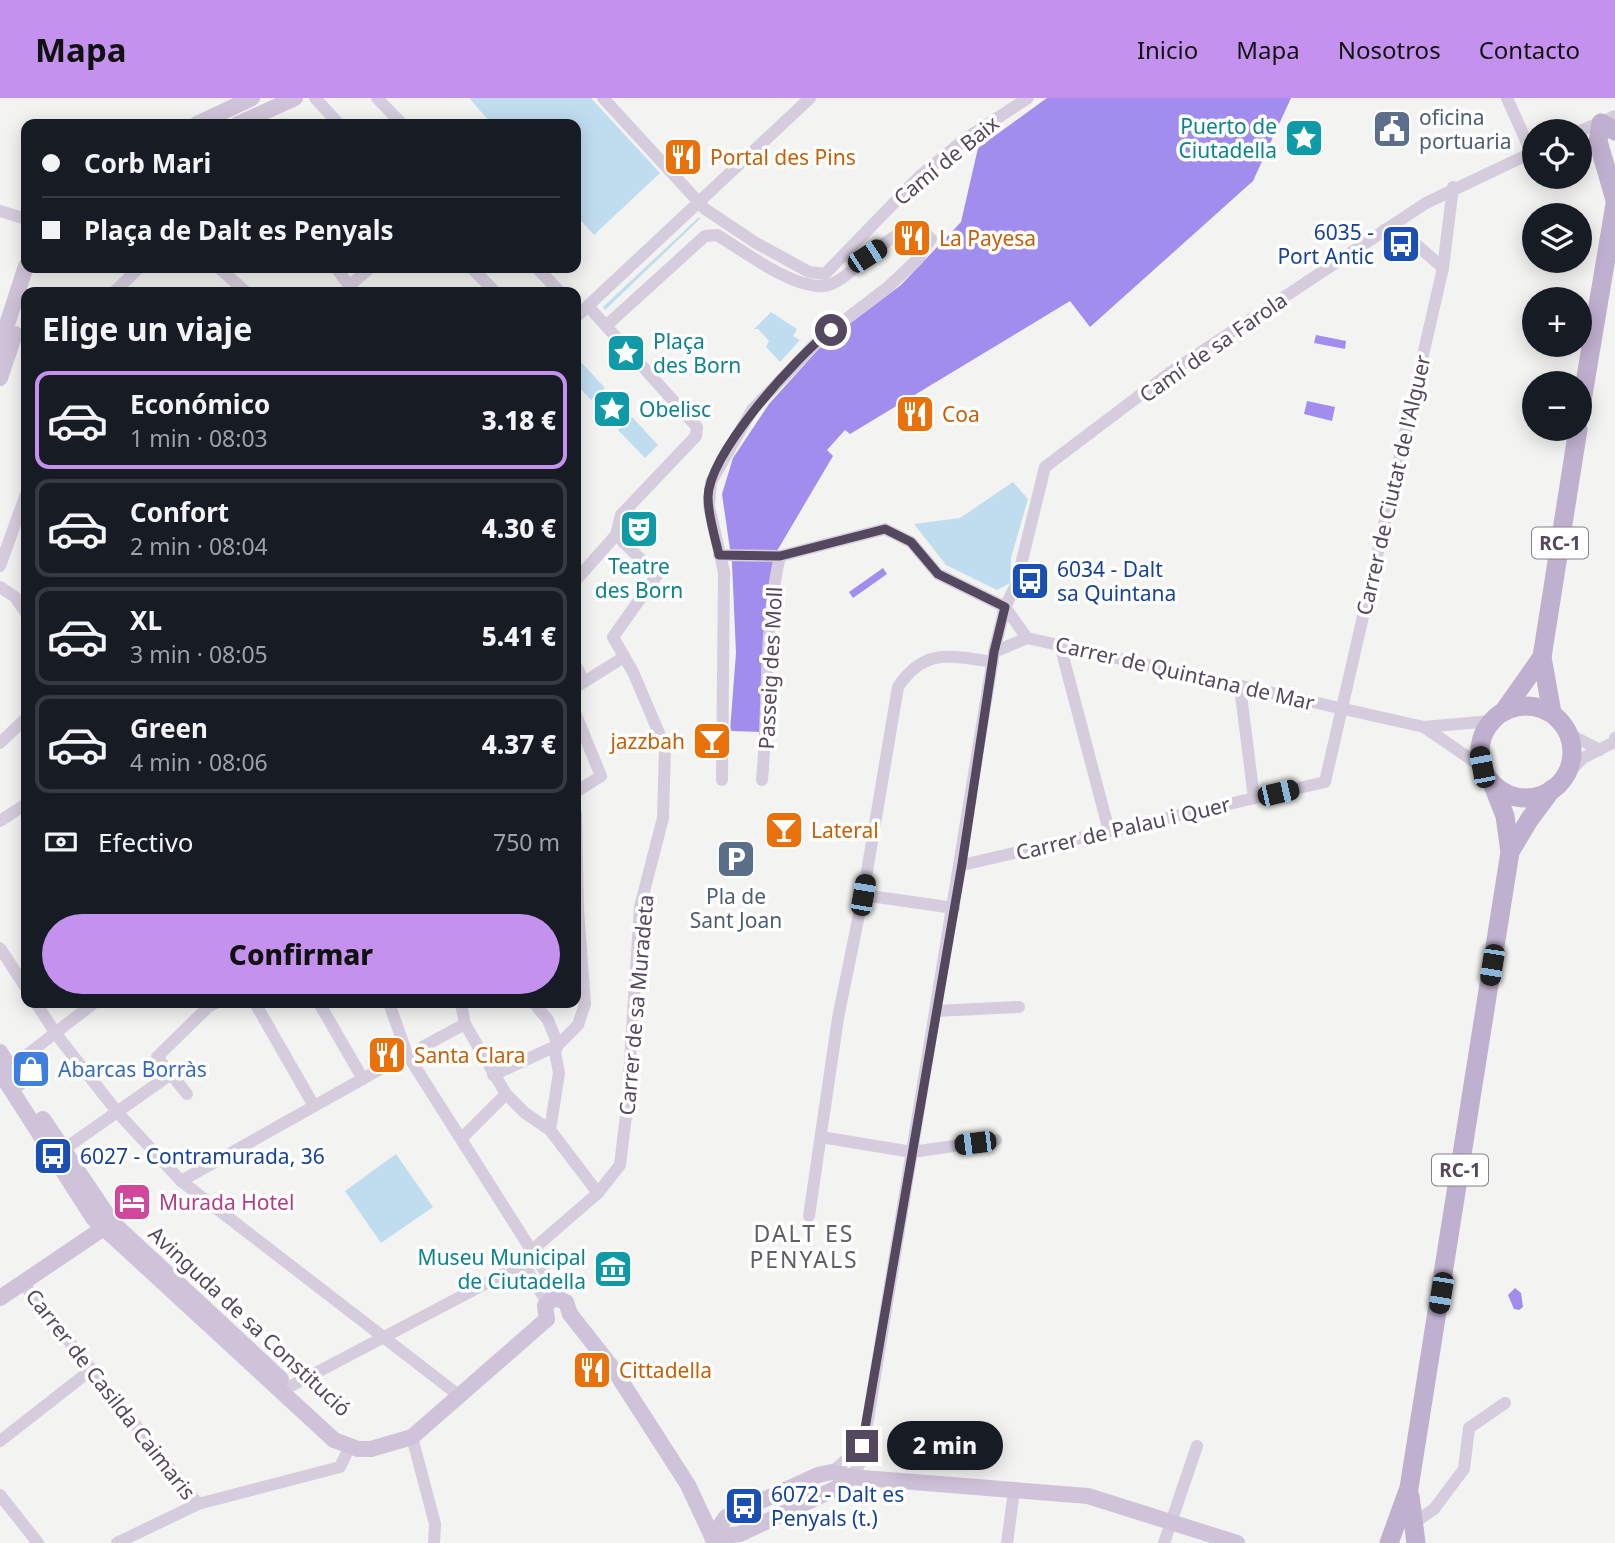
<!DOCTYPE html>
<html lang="es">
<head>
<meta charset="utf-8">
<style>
  :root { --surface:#171b24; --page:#20242c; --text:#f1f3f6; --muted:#9ea1a6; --line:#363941; --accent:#c491ee }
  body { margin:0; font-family:"Noto Sans",sans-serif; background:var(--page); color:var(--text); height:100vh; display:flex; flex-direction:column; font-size:26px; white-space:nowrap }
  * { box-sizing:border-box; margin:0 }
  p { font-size:23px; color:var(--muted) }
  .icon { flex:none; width:38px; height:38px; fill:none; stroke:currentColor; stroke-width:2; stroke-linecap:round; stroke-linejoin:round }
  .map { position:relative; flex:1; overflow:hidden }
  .drawer { position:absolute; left:21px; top:189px; width:560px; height:721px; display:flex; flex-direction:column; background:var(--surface); border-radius:14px; box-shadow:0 4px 18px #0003 }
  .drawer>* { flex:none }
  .banner { position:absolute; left:21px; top:21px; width:560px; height:154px; border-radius:14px; box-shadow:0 4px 18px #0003; display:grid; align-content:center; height:154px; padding:0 21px; background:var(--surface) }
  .controls { position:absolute; left:1522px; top:21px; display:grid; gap:14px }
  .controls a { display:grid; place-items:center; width:70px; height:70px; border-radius:50%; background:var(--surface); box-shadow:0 4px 18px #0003; font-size:35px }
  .end { position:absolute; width:32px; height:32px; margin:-16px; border:9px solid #53485e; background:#fff; box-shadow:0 0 0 4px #fff }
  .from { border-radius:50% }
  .bubble { position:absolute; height:49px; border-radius:24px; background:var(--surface); box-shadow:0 4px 18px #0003; font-size:23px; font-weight:800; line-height:49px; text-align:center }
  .car { position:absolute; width:21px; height:42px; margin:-21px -10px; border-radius:9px; box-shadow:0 0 5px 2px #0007; background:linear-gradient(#222 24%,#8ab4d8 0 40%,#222 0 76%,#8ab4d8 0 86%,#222 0) }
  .banner b { display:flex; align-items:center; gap:24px; height:66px; font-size:26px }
  .banner b+b { border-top:2px solid var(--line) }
  .banner i { width:18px; height:18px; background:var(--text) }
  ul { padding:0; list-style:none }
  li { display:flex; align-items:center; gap:21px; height:98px; margin:0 14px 10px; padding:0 7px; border:4px solid var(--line); border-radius:14px }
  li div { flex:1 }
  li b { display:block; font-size:26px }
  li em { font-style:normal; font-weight:800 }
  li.selected { border-color:var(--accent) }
  li>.icon { width:63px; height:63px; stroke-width:1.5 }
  h2 { padding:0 21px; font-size:32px; line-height:84px }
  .pay { display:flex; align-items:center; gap:18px; height:77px; padding:0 21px; font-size:26px }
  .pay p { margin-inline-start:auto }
  .primary-button { display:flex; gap:14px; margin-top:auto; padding:14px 21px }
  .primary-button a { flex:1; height:80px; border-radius:42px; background:var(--accent); color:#111; font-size:28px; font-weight:800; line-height:80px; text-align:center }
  header { display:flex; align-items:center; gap:42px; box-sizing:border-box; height:98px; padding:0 35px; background:var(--accent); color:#111 }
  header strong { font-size:33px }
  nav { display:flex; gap:38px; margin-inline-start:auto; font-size:24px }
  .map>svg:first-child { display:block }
  .green { fill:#c0ddf0 }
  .water { fill:#a18ded }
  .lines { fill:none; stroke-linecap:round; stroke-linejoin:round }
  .street { stroke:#d5cddd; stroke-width:12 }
  .secondary { stroke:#cfc3d9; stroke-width:16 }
  .primary { stroke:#c0b0cf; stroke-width:19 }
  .route { stroke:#53485e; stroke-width:9 }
  .labels { text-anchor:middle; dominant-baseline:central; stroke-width:7; stroke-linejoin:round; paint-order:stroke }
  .shield { fill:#fff; stroke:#877f8e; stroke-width:2 }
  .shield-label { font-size:19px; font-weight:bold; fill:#53485e }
  .service-label { font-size:21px; fill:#4e5e75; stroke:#fff; text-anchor:start }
  .culture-label { font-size:21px; fill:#0d838f; stroke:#fff; text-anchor:end }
  .food-label { font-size:21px; fill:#c56008; stroke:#fff; text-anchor:start }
  .street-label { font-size:21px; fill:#53485e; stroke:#fff }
  .transit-label { font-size:21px; fill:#164399; stroke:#fff; text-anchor:start }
  .shop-label { font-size:21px; fill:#366cbe; stroke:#fff; text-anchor:start }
  .hotel-label { font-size:21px; fill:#b23c85; stroke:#fff; text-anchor:start }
  .neighbourhood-label { font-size:23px; letter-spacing:2px; fill:#625d66; stroke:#fff }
</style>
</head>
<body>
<header>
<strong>Mapa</strong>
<nav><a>Inicio</a><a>Mapa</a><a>Nosotros</a><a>Contacto</a></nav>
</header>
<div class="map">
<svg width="1615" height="1445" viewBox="0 0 1615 1445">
  <rect width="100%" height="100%" fill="#f3f3f1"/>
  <g class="green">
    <path d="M 469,0 L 591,0 L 660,75 L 594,137 L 576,117 L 576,26 L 492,26 Z"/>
    <path d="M 698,120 L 701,120 L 605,212 L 603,209 Z"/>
    <path d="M 771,214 L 797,231 L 793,238 L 800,242 L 780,264 L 766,249 L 769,243 L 758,231 L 754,231 Z"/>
    <path d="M 579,262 L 605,290 L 591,302 L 576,286 L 576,265 Z"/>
    <circle cx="612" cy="311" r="9"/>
    <path d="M 632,319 L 658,347 L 645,360 L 618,332 Z"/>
    <path d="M 1013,384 L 1028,401 L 1011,460 L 1010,485 L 997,492 L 946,467 L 914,426 L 960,420 Z"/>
    <path d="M 396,1056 L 433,1109 L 381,1145 L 345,1093 Z"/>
  </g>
  <g class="water">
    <path d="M 1047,0 L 1291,0 L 1253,83 L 1090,229 L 1070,203 L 850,336 L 845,332 L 827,352 L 833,358 L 774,458 L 762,634 L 730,633 L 736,555 L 732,465 L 722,396 L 733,360 L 769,306 L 824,245 L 901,187 L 961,124 L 978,50 Z"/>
    <path d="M 1316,237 L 1346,243 L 1345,251 L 1314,245 Z"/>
    <path d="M 1307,303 L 1335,309 L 1332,323 L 1304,316 Z"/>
    <path d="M 883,470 L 887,476 L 853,500 L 849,494 Z"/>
    <path d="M 1515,1190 L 1521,1195 L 1523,1209 L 1519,1212 L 1514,1211 L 1508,1197 Z"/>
  </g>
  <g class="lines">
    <g class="street">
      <path d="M 315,0 L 339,26"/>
      <path d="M 377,0 L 402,26"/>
      <path d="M 603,0 L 705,111 L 756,145 L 809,174 L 825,176 L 920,78 L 965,41 L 1028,0"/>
      <path d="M 1507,0 L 1531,54"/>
      <path d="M 1580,33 L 1615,18"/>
      <path d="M 0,113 L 26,121"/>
      <path d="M 1384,132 L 1410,141 L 1443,170"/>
      <path d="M 219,170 L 246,194"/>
      <path d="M 336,170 L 354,194"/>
      <path d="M 472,170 L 495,194"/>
      <path d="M 537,170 L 560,194"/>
      <path d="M 349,188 L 370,170"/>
      <path d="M 114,194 L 139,170"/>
      <path d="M 576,219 L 810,0"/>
      <path d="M 607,227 L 705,138 L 717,137 C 744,153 793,191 824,188 C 853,186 903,105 931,141 L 918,161 L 888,189 L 820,241 L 752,312 L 711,384 L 709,408 L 724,474 L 722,682"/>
      <path d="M 719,457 L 780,458 L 885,431 L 911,444 L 938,476 L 1005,509 L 1027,540"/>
      <path d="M 0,468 L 26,396"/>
      <path d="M 576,482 L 616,437"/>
      <path d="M 0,489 L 15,499 L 26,515"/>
      <path d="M 1027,540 L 1424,629 L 1491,623"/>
      <path d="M 1060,547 L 1109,733"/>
      <path d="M 994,554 L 1027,540"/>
      <path d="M 576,568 L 584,584"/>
      <path d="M 576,589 L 624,559"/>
      <path d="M 1240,589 L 1254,700"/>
      <path d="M 576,617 L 601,678 L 576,694"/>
      <path d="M 1424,629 L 1482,669"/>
      <path d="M 1569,636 L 1600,652"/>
      <path d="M 0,645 L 26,620"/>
      <path d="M 1567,676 L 1583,660 L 1614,644 L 1615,640"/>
      <path d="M 762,682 C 769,608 763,531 780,458"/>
      <path d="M 0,723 L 26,706"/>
      <path d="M 962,767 L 1325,684 L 1443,170 L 1453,89"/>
      <path d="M 954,810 L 863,797 L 898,589 C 924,549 951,558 993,564"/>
      <path d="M 0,850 L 26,890"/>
      <path d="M 36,905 L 56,936 L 118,1015 L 181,1083 L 452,1292 L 457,1300"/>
      <path d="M 255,905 L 314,1008"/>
      <path d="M 319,905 L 363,981"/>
      <path d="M 389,905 L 407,956 L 561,1199"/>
      <path d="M 461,905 L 465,926 L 506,996 L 525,1015 L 550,1032 L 598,1095"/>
      <path d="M 534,905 L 548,922 L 558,947 L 555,954 L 559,975 L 550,1032"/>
      <path d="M 935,913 L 1019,909"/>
      <path d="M 424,948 L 465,926"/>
      <path d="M 10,970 L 94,905"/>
      <path d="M 171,976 L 187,996"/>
      <path d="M 493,977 L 558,947 L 578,927 L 585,906 L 578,811 L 576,716"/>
      <path d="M 821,1039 L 912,1054 L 996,1042"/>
      <path d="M 462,1040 L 506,996"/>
      <path d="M 63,1052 L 171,976 L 157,959 L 208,909 L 216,905"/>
      <path d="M 181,1083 L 407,956"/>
      <path d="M 809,1118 L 838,920 L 863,797"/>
      <path d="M 523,1166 L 547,1204"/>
      <path d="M 23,1185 L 198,1406"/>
      <path d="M 276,1280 L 286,1290 L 289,1289 L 523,1166 L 539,1146 L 598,1095 L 620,1067 L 627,1009 L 640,809 L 663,720 L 665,649 L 633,574 L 613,539 L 657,477 L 616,437 L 621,417 L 696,338 L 697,329 L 588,208"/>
      <path d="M 412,1339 L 435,1426 L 434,1445"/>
      <path d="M 0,1343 L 91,1272"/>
      <path d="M 832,1374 L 862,1348"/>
      <path d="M 851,1379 L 861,1364 L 994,554 L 1005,509 L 1016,487 L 1045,369 L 1168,276 L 1426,105 L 1535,53"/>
      <path d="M 0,1397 L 38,1445"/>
      <path d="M 1411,1427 L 1434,1411 L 1464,1371 L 1469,1330 L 1505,1305"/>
      <path d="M 117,1445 L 198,1406 L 340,1369 L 350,1348"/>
      <path d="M 1007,1445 L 1014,1393"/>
      <path d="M 1164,1445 L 1197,1348"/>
    </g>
    <g class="secondary">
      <path d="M 197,26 L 252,0"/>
      <path d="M 238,26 L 295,0"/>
      <path d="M 0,248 L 26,168"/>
      <path d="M 0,280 L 15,236"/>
      <path d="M 0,954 L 19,985"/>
      <path d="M 0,974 L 93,1120 L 334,1342 L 358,1351 L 371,1351 L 412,1339 L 547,1221"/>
      <path d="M 43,1021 L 112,1124 L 281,1281"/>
      <path d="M 0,1200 L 111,1125"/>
      <path d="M 570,1216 L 614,1272 L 688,1387 L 715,1445"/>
      <path d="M 547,1221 L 545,1208 L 554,1200 L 566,1204 L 570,1216"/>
      <path d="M 712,1439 L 726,1419 L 818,1377 L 832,1374 L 851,1379 L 1088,1398 L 1237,1445"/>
      <path d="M 712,1439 L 740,1436 L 841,1388 L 851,1379"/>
    </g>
    <g class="primary">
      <path d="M 1615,33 L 1601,25 L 1598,43 L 1615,102"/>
      <path d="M 1580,315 L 1615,106"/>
      <circle cx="1526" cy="654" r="46"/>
      <path d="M 1504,613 L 1542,559"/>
      <path d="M 1552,615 L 1542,559 L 1578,331"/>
      <path d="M 1510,754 L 1529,722 L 1552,691"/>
      <path d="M 1410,1398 L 1416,1445"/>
      <path d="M 1389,1445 L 1409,1390 L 1510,754 L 1505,718 L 1492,685"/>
    </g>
  </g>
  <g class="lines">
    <path class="route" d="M 831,232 C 796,259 709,355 708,399 C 708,418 715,439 719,457 L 780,458 L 885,431 L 911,444 L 938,476 L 1005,509 L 994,554 L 962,766 L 862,1348"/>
  </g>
  <defs>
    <g id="civic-square" transform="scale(2.0125)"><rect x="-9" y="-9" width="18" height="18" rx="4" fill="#5c6f8a" stroke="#fff"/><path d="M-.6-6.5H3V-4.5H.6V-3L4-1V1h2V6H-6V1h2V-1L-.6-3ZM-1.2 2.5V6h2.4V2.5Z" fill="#fff"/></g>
    <g id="sight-square" transform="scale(2.0125)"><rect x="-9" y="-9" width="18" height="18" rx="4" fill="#0f9aa8" stroke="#fff"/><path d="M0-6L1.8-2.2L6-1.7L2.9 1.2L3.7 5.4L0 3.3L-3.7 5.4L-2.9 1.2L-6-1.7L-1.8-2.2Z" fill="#fff"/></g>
    <g id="restaurant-square" transform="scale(2.0125)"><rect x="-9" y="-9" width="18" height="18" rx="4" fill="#e8710a" stroke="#fff"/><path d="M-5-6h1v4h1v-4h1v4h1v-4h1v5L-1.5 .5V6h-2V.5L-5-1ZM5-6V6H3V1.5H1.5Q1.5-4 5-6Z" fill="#fff"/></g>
    <g id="bus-square" transform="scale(2.0125)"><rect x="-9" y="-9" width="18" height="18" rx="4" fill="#1a4fb4" stroke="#fff"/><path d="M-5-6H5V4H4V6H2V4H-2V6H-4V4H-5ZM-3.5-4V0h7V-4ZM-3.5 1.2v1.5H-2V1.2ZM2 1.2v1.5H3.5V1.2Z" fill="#fff"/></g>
    <g id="theatre-square" transform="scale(2.0125)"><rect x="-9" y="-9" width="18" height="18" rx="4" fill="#0f9aa8" stroke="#fff"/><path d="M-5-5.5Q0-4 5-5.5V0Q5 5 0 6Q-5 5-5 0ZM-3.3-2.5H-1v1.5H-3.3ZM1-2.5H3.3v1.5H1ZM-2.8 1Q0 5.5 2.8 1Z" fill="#fff"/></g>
    <g id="bar-square" transform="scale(2.0125)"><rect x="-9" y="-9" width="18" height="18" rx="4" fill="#e8710a" stroke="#fff"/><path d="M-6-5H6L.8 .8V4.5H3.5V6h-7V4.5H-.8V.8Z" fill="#fff"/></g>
    <g id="parking-square" transform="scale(2.0125)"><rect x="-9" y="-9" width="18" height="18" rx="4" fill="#5c6f8a" stroke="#fff"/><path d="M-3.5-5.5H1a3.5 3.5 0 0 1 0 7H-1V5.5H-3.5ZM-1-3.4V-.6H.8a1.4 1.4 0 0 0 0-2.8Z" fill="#fff"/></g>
    <g id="shop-square" transform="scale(2.0125)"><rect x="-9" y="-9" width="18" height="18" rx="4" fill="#3f7fe0" stroke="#fff"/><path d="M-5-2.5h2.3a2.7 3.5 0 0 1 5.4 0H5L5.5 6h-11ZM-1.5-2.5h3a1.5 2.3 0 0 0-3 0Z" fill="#fff"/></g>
    <g id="hotel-square" transform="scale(2.0125)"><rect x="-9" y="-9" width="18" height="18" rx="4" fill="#d1479c" stroke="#fff"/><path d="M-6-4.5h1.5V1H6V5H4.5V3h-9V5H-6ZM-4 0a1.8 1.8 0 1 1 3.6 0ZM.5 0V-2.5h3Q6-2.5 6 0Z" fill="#fff"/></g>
    <g id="museum-square" transform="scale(2.0125)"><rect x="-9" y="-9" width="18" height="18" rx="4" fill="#0f9aa8" stroke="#fff"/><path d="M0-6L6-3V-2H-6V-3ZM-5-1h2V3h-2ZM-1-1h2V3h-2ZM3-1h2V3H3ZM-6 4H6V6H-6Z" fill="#fff"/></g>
  </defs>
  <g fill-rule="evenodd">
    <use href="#civic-square" x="1392" y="31"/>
    <use href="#sight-square" x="1304" y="40"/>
    <use href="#restaurant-square" x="683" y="59"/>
    <use href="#restaurant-square" x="912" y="140"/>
    <use href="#bus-square" x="1401" y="146"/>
    <use href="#sight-square" x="626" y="255"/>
    <use href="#sight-square" x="612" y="311"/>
    <use href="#restaurant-square" x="915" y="316"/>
    <use href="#theatre-square" x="639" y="431"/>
    <use href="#bus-square" x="1030" y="483"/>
    <use href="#bar-square" x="712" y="643"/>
    <use href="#bar-square" x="784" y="732"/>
    <use href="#parking-square" x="736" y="761"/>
    <use href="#restaurant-square" x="387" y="957"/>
    <use href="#shop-square" x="31" y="971"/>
    <use href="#bus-square" x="53" y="1058"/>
    <use href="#hotel-square" x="132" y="1104"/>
    <use href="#museum-square" x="613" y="1171"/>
    <use href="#restaurant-square" x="592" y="1272"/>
    <use href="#bus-square" x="744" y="1408"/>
  </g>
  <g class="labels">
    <g class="shield">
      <rect x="1532" y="429.5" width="56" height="31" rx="5"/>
      <rect x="1432" y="1056.5" width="56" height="31" rx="5"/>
    </g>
    <g class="shield-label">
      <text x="1560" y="445">RC-1</text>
      <text x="1460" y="1072">RC-1</text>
    </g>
    <g class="service-label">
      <text x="1419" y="19">oficina<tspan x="1419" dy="24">portuaria</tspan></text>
      <text x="736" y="798" text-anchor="middle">Pla de<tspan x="736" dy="24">Sant Joan</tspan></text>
    </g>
    <g class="culture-label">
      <text x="1277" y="28">Puerto de<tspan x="1277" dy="24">Ciutadella</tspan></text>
      <text x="653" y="243" text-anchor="start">Plaça<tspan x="653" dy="24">des Born</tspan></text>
      <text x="639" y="311" text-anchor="start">Obelisc</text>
      <text x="639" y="468" text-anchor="middle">Teatre<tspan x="639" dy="24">des Born</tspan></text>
      <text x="586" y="1159">Museu Municipal<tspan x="586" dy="24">de Ciutadella</tspan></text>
    </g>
    <g class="food-label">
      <text x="710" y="59">Portal des Pins</text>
      <text x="939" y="140">La Payesa</text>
      <text x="942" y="316">Coa</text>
      <text x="685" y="643" text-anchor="end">jazzbah</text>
      <text x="811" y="732">Lateral</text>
      <text x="414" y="957">Santa Clara</text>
      <text x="619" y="1272">Cittadella</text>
    </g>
    <g class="street-label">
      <text transform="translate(946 62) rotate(-39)">Camí de Baix</text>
      <text transform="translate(1213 249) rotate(-35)">Camí de sa Farola</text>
      <text transform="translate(1393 387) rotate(-77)">Carrer de Ciutat de l'Alguer</text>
      <text transform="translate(770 570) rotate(-87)">Passeig des Moll</text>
      <text transform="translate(1185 575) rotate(13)">Carrer de Quintana de Mar</text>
      <text transform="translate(1123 730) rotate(-13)">Carrer de Palau i Quer</text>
      <text transform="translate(636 907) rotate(-85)">Carrer de sa Muradeta</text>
      <text transform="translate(250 1223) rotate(43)">Avinguda de sa Constitució</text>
      <text transform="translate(111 1296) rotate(52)">Carrer de Casilda Caimaris</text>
    </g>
    <g class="transit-label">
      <text x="1374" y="134" text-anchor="end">6035 -<tspan x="1374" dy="24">Port Antic</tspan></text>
      <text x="1057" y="471">6034 - Dalt<tspan x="1057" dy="24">sa Quintana</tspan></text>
      <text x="80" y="1058">6027 - Contramurada, 36</text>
      <text x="771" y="1396">6072 - Dalt es<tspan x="771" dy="24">Penyals (t.)</tspan></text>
    </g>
    <g class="shop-label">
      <text x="58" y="971">Abarcas Borràs</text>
    </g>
    <g class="hotel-label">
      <text x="159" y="1104">Murada Hotel</text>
    </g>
    <g class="neighbourhood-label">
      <text x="804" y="1135">DALT ES<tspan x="804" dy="26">PENYALS</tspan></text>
    </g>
  </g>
</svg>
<div class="controls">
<a><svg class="icon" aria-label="locate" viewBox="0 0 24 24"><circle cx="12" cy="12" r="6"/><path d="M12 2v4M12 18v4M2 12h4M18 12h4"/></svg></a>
<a><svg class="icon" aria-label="layers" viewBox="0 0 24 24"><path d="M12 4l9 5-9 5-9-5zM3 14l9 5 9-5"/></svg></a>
<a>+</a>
<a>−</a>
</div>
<i class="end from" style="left:831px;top:232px"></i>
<i class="end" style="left:862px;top:1348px"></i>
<div class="bubble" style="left:887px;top:1323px;width:116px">2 min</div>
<i class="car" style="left:867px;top:158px;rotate:57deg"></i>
<i class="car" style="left:1482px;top:669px;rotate:349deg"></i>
<i class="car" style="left:1278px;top:695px;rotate:77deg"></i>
<i class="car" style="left:863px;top:797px;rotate:10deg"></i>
<i class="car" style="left:1492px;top:867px;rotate:189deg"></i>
<i class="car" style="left:975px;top:1045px;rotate:263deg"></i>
<i class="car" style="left:1441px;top:1195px;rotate:189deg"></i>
<div class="banner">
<b><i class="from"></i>Corb Mari</b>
<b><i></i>Plaça de Dalt es Penyals</b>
</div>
<section class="drawer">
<h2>Elige un viaje</h2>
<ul>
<li class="selected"><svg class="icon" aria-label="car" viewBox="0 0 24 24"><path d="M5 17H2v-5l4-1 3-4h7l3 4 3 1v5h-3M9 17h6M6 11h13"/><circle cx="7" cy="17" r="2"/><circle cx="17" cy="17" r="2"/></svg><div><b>Económico</b><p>1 min · 08:03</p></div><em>3.18 €</em></li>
<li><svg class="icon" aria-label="car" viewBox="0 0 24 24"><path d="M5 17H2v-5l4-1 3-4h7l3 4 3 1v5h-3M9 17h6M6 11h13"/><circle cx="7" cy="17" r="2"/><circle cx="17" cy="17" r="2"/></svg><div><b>Confort</b><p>2 min · 08:04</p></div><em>4.30 €</em></li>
<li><svg class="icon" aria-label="car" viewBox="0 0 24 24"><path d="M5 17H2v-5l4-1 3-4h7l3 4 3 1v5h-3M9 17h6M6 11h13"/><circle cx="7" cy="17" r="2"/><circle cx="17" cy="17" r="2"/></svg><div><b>XL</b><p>3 min · 08:05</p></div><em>5.41 €</em></li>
<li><svg class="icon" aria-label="car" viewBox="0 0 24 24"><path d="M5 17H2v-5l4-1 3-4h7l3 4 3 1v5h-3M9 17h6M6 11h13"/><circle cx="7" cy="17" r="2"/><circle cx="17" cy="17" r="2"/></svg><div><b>Green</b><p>4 min · 08:06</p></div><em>4.37 €</em></li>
</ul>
<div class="pay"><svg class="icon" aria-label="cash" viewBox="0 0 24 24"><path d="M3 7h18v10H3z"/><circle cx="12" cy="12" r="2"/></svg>Efectivo<p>750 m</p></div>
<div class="primary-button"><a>Confirmar</a></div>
</section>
</div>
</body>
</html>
